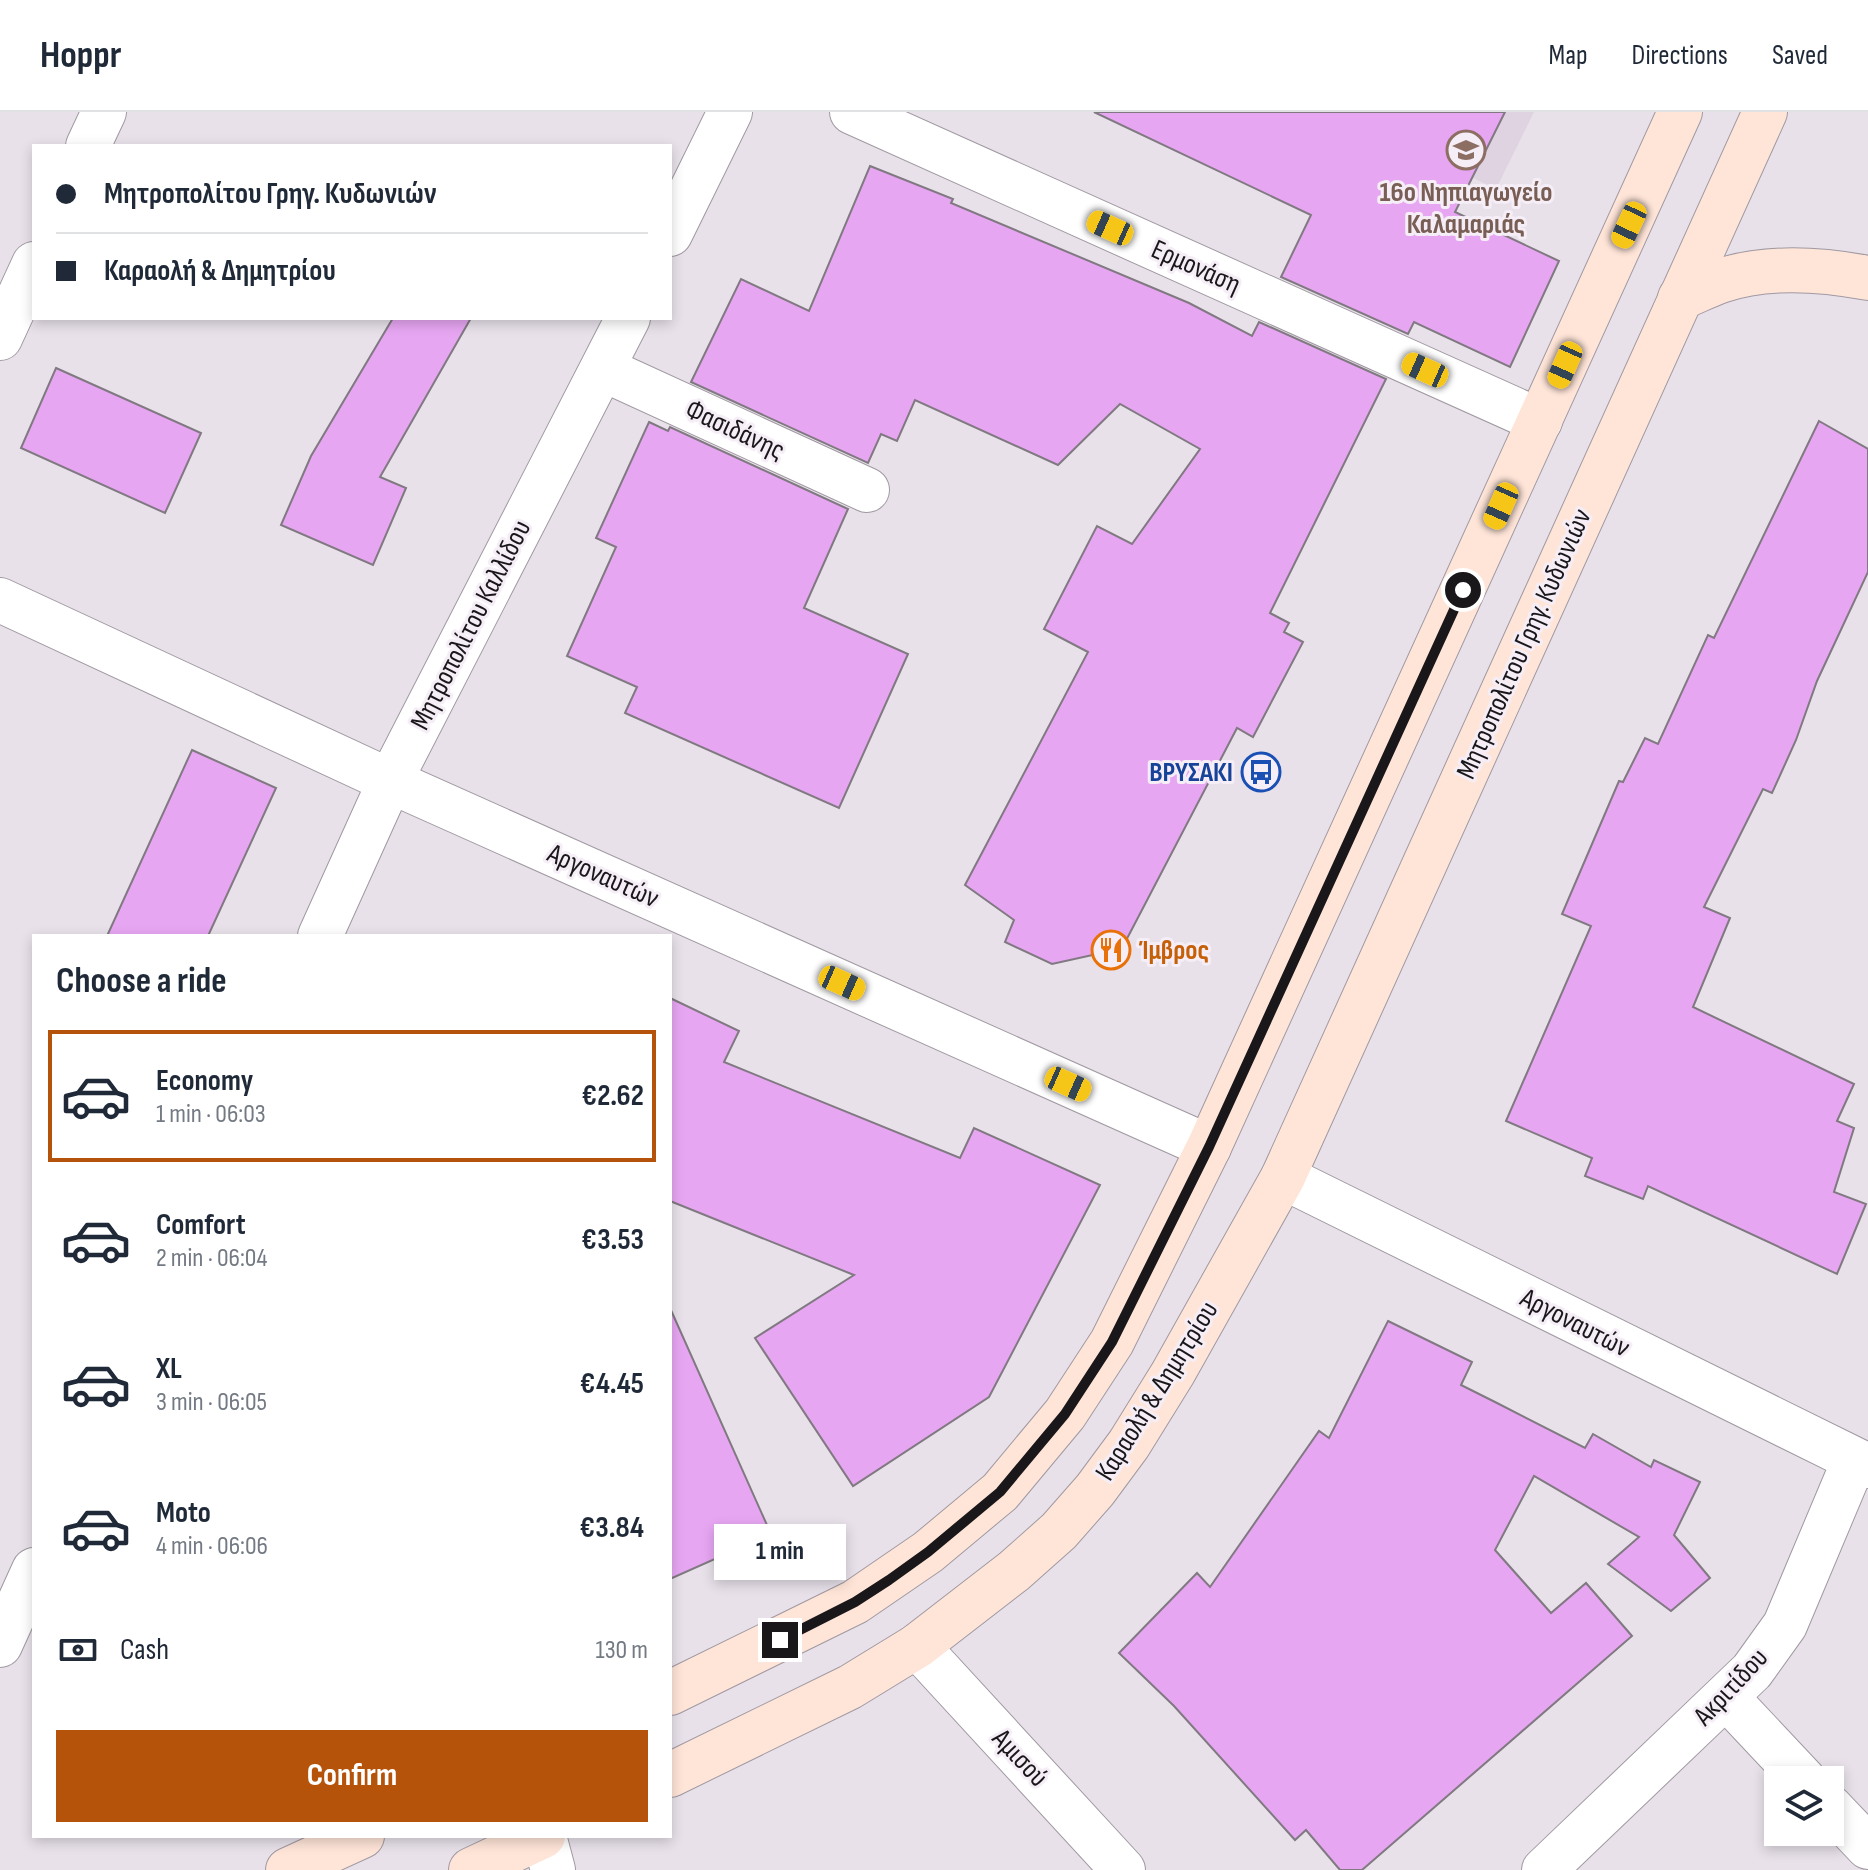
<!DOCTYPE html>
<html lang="en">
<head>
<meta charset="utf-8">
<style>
  :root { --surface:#fff; --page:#f6f6f7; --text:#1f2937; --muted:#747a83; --line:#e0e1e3; --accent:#b45309 }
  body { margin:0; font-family:"Sofia Sans Condensed",sans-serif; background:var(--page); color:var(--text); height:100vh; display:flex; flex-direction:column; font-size:30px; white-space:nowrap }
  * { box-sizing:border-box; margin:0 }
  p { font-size:26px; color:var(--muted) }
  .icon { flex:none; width:44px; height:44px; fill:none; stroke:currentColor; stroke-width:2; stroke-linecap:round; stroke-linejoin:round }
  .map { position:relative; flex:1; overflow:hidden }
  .panel { position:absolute; left:32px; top:822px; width:640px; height:904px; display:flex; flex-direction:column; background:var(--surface); border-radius:0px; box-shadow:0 4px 12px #0003 }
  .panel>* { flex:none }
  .top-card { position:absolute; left:32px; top:32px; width:640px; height:176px; border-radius:0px; box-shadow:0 4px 12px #0003; display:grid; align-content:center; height:176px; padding:0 24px; background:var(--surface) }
  .fabs { position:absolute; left:1764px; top:1654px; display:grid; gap:16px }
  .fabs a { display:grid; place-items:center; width:80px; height:80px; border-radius:0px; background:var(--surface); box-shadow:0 4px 12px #0003; font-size:40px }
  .end { position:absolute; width:36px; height:36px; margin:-18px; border:10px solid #1a171a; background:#fff; box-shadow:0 0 0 4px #fff }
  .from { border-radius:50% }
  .bubble { position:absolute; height:56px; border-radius:0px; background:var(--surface); box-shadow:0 4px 12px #0003; font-size:26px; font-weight:700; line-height:56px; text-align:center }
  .car { position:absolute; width:24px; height:48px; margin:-24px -12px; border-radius:10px; box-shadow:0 0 6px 2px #0007; background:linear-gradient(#f5c518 24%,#345 0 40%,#f5c518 0 76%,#345 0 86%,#f5c518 0) }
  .top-card b { display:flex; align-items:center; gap:28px; height:76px; font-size:30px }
  .top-card b+b { border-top:2px solid var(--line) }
  .top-card i { width:20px; height:20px; background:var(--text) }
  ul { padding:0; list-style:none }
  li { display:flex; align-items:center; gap:24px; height:132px; margin:0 16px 12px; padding:0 8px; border:4px solid transparent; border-radius:0px }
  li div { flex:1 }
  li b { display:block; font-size:30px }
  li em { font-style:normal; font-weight:700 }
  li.current { border-color:var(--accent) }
  li>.icon { width:72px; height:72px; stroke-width:1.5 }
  h2 { padding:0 24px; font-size:36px; line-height:96px }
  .pay { display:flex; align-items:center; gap:20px; height:88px; padding:0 24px; font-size:30px }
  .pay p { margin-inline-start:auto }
  .primary-button { display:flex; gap:16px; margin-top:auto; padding:16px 24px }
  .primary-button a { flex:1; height:92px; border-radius:0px; background:var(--accent); color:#fff; font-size:32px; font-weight:700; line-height:92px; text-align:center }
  header { display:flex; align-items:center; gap:48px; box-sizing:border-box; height:112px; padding:0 40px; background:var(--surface); border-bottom:2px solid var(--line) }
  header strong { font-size:38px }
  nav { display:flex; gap:44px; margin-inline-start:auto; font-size:28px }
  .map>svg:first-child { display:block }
  .built { fill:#dfd2e1 }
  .building { fill:#e7a6f2; stroke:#807981; stroke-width:2 }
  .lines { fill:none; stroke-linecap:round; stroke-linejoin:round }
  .street-casing { stroke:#a099a1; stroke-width:46 }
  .secondary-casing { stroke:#a099a1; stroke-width:46 }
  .street { stroke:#fff; stroke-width:44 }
  .secondary { stroke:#ffe5d8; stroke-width:44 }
  .route { stroke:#1a171a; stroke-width:10 }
  .labels { text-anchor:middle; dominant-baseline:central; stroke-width:6; stroke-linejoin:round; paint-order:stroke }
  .education-label { font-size:28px; font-weight:bold; fill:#785e54; stroke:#f6eef7 }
  .street-label { font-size:28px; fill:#1a171a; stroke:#f6eef7 }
  .transit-label { font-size:28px; font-weight:bold; fill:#164399; stroke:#f6eef7; text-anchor:end }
  .food-label { font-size:28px; font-weight:bold; fill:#c56008; stroke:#f6eef7; text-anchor:start }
</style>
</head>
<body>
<header>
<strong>Hoppr</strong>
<nav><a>Map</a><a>Directions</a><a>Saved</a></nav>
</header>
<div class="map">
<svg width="1868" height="1758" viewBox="0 0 1868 1758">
  <rect width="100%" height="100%" fill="#e8e1ea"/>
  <path class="built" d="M 1337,0 L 1534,0 L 1496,77 Z"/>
  <g class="building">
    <path d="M 1094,0 L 1505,0 L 1455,100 L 1559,149 L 1510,255 L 1414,210 L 1408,222 L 1281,165 L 1311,103 Z"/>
    <path d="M 870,54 L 953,87 L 951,91 L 1189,191 L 1252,224 L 1259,210 L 1386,267 L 1270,501 L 1289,511 L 1284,520 L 1303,530 L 1253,625 L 1237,616 L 1120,840 L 1097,842 L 1052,852 L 1005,830 L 1014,808 L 965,773 L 1088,540 L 1044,517 L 1097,414 L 1132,432 L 1200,337 L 1120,292 L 1058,353 L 915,288 L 897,329 L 881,322 L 868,351 L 691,270 L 741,167 L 809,199 Z"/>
    <path d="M 393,206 L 471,206 L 380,365 L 406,376 L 373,453 L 281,413 L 311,344 Z"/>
    <path d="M 56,256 L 201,321 L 165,401 L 21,336 Z"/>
    <path d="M 1819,309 L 1868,337 L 1868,460 L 1817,569 L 1796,628 L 1772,681 L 1763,677 L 1704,795 L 1730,806 L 1693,895 L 1854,972 L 1837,1009 L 1854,1016 L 1834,1080 L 1866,1092 L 1837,1162 L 1648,1074 L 1643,1087 L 1585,1064 L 1592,1046 L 1506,1009 L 1591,814 L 1562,802 L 1619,669 L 1623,670 L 1645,626 L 1658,632 L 1708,523 L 1714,526 Z"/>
    <path d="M 649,310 L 668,319 L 670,315 L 848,397 L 804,496 L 908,542 L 839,696 L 625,601 L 637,575 L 567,544 L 616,435 L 596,426 Z"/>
    <path d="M 192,638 L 276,676 L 208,824 L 107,824 Z"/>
    <path d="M 670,886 L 739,919 L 724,950 L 960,1046 L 974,1016 L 1100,1073 L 989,1285 L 853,1374 L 755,1226 L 854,1163 L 670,1089 Z"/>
    <path d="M 670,1196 L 771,1422 L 670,1467 Z"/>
    <path d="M 1388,1209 L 1472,1250 L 1461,1273 L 1497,1291 L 1585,1336 L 1593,1322 L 1651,1355 L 1654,1348 L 1700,1370 L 1674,1423 L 1710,1466 L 1671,1499 L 1608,1452 L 1639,1425 L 1534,1364 L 1495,1438 L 1551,1501 L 1586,1471 L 1632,1524 L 1362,1758 L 1340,1758 L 1306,1718 L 1295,1728 L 1174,1594 L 1119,1541 L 1197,1461 L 1210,1475 L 1319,1319 L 1329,1326 Z"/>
  </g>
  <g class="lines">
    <g class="street-casing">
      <g id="street">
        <path d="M 852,0 L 1540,309"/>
        <path d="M 88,34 L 104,0"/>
        <path d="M 670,122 L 730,0"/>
        <path d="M 0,226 L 34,152"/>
        <path d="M 603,257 L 867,378"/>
        <path d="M 0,488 L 390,669 L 1209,1035"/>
        <path d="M 320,824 L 390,669 L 628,206"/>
        <path d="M 1283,1065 L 1868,1354"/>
        <path d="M 0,1533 L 34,1458"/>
        <path d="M 917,1534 L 1123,1758"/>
        <path d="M 1726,1585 L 1804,1668"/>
        <path d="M 1830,1695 L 1868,1735"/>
        <path d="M 544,1724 L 553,1758"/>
        <path d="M 1544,1758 L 1752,1559 L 1785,1513 L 1854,1349"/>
      </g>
    </g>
    <g class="secondary-casing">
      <g id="secondary">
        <path d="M 1680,186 C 1693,181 1706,174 1720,169 C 1767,153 1820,157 1868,166"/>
        <path d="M 670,1581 L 855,1490 L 928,1440 L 1000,1380 L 1065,1302 L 1112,1230 L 1209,1035 L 1680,0"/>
        <path d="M 670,1663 L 850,1575 L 917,1534 L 1014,1459 L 1059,1419 L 1095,1378 L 1129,1332 L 1173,1261 L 1283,1065 L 1765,0"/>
        <path d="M 288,1758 L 362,1724"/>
        <path d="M 471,1758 L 543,1724"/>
      </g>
    </g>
    <use href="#street" class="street"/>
    <use href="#secondary" class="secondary"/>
  </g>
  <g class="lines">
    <path class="route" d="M 780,1528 L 855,1490 L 889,1468 L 928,1440 L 1000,1380 L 1065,1302 L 1112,1230 L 1209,1035 L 1463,478"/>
  </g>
  <defs>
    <g id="school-ring" transform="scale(2)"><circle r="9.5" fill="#f6eef7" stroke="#8d6e63" stroke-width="1.5"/><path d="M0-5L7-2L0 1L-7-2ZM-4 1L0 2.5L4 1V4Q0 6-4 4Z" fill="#8d6e63"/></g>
    <g id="bus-ring" transform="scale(2)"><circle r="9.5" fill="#f6eef7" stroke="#1a4fb4" stroke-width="1.5"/><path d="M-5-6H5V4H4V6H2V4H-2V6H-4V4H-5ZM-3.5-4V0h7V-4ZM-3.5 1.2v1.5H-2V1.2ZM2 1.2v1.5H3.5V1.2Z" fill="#1a4fb4"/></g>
    <g id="restaurant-ring" transform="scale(2)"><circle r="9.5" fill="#f6eef7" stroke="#e8710a" stroke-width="1.5"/><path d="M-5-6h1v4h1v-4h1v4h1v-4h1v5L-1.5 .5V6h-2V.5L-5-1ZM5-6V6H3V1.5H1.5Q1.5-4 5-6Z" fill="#e8710a"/></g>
  </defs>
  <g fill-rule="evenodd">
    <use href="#school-ring" x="1466" y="38"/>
    <use href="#bus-ring" x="1261" y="660"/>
    <use href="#restaurant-ring" x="1111" y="838"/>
  </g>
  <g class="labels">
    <g class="education-label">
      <text x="1466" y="80">16ο Νηπιαγωγείο<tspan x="1466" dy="32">Καλαμαριάς</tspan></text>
    </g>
    <g class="street-label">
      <text transform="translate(1196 155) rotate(24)">Ερμονάση</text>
      <text transform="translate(735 318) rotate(25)">Φασιδάνης</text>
      <text transform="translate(471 513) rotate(-63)">Μητροπολίτου Καλλίδου</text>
      <text transform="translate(1524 532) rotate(-66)">Μητροπολίτου Γρηγ. Κυδωνιών</text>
      <text transform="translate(603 764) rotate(24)">Αργοναυτών</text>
      <text transform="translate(1575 1211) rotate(27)">Αργοναυτών</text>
      <text transform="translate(1157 1279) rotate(-58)">Καραολή &amp; Δημητρίου</text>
      <text transform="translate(1731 1575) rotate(-47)">Ακριτίδου</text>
      <text transform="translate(1020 1646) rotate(47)">Αμισού</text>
    </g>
    <g class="transit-label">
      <text x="1233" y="660">ΒΡΥΣΑΚΙ</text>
    </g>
    <g class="food-label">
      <text x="1139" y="838">Ίμβρος</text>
    </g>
  </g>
</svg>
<div class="fabs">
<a><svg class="icon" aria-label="layers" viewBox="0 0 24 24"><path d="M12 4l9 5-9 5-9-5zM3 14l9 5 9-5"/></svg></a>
</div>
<i class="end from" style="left:1463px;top:478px"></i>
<i class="end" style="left:780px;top:1528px"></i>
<div class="bubble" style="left:714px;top:1412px;width:132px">1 min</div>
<i class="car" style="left:1629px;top:113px;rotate:205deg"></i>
<i class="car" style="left:1110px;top:116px;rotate:294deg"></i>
<i class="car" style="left:1565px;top:253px;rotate:204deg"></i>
<i class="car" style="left:1425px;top:258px;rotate:294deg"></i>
<i class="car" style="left:1501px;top:394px;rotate:204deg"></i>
<i class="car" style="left:842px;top:871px;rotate:114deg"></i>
<i class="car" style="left:1068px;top:972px;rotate:114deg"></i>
<div class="top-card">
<b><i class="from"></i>Μητροπολίτου Γρηγ. Κυδωνιών</b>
<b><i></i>Καραολή &amp; Δημητρίου</b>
</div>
<section class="panel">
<h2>Choose a ride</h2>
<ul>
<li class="current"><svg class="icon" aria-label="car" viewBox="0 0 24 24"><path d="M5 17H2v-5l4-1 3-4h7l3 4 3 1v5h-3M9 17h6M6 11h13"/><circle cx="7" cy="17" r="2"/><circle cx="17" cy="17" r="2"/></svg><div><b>Economy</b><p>1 min · 06:03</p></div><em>€2.62</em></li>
<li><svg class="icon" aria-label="car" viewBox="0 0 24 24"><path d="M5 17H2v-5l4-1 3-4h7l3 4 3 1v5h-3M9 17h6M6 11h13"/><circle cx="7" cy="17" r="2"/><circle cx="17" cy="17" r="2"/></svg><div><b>Comfort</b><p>2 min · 06:04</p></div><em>€3.53</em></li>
<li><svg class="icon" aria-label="car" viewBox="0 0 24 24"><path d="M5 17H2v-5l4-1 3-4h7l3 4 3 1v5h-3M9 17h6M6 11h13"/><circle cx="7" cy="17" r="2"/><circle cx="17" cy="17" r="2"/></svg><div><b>XL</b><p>3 min · 06:05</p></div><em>€4.45</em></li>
<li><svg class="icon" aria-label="car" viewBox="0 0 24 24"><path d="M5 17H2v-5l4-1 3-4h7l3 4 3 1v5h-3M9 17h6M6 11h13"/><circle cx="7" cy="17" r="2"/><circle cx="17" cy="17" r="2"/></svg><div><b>Moto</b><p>4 min · 06:06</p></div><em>€3.84</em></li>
</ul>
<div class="pay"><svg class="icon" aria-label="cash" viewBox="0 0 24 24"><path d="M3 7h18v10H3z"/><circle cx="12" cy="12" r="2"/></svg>Cash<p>130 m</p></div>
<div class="primary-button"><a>Confirm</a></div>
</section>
</div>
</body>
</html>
